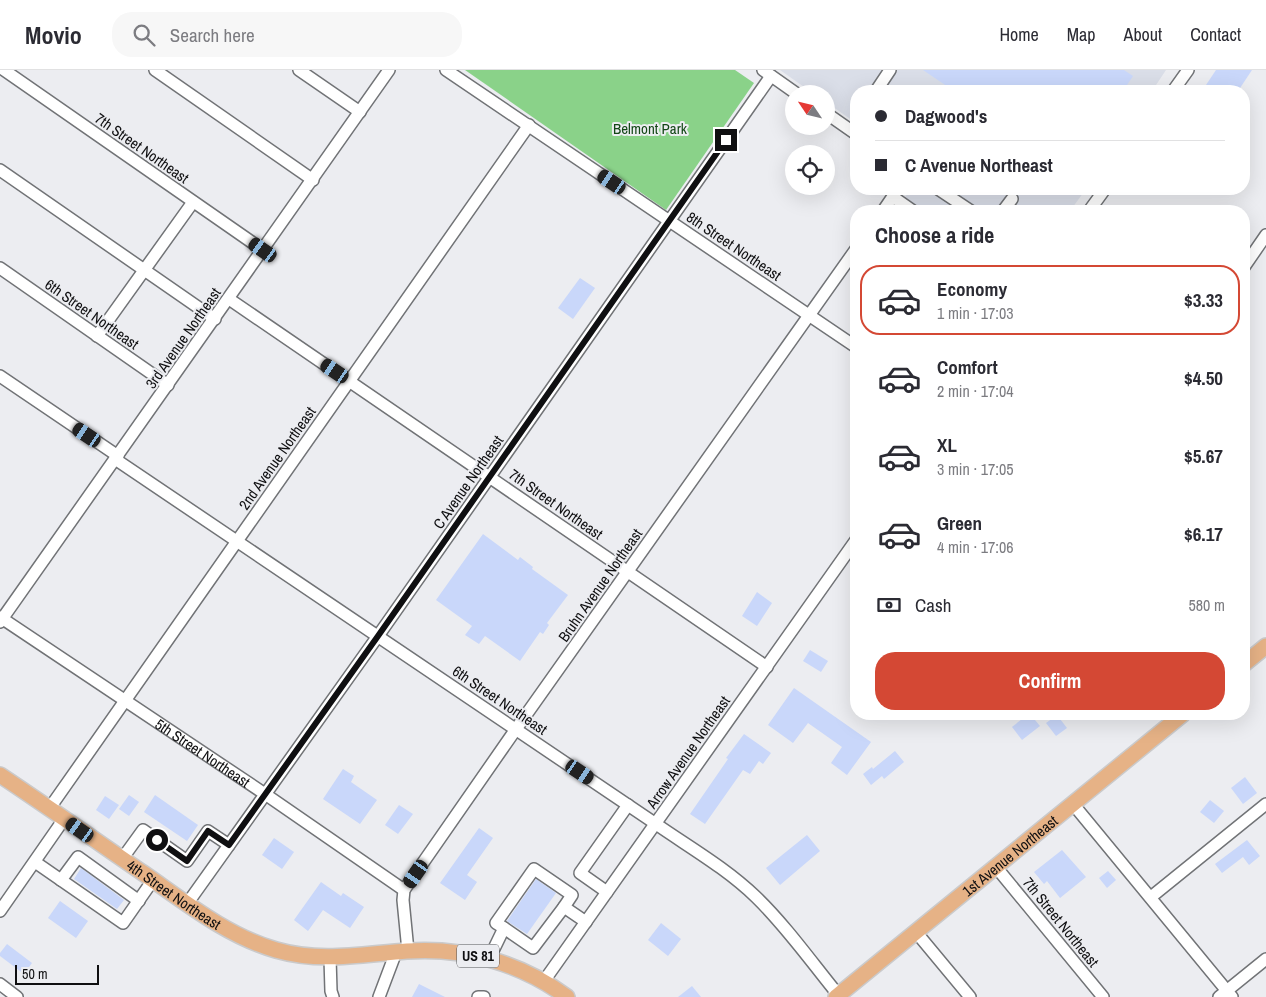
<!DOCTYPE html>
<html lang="en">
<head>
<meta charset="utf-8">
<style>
  :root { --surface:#fff; --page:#f7f7f7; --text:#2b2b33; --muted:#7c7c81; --line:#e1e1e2; --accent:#d44834 }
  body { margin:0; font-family:"Archivo Narrow",sans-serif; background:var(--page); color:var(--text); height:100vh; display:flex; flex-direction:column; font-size:19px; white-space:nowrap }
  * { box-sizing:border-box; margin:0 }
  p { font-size:16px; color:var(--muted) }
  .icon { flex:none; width:28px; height:28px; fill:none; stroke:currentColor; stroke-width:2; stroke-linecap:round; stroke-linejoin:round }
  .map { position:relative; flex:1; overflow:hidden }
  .sheet { position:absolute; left:850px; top:135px; width:400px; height:515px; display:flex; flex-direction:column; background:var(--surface); border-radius:20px; box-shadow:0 5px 20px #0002 }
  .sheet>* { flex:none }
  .hud { position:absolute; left:850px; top:15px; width:400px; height:110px; border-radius:20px; box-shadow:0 5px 20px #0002; display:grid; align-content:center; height:110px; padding:0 25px; background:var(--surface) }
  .needle { width:32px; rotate:305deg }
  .controls { position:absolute; left:785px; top:15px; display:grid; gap:10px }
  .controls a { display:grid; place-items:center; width:50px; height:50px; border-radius:50%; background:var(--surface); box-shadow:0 5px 20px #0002; font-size:25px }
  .scale { position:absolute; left:15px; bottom:12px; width:84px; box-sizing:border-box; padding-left:5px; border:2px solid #0f0f11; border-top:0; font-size:14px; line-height:18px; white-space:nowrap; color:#0f0f11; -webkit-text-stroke:4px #ecedf1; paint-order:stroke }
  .end { position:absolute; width:22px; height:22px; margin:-11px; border:6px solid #0f0f11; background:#fff; box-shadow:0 0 0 2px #fff }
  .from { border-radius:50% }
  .car { position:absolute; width:15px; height:30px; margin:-15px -8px; border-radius:6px; box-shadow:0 0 4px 1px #0007; background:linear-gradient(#222 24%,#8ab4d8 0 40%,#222 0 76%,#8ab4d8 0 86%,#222 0) }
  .hud b { display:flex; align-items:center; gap:18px; height:48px; font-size:19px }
  .hud b+b { border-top:1px solid var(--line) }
  .hud i { width:12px; height:12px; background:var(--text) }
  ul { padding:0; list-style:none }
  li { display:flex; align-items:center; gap:15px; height:70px; margin:0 10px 8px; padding:0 15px; border:2px solid transparent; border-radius:20px }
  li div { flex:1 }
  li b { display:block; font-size:19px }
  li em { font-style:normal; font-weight:800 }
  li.on { border-color:var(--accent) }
  li>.icon { width:45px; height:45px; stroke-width:1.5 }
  h2 { padding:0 25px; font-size:22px; line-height:60px }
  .pay { display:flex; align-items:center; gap:12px; height:55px; padding:0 25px; font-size:19px }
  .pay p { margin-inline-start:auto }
  .button { display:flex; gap:10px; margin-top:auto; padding:10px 25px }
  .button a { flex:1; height:58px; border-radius:20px; background:var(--accent); color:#fff; font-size:20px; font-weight:800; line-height:58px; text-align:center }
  header { display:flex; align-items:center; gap:30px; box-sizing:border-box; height:70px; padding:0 25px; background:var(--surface); border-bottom:1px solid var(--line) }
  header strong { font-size:24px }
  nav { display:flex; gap:28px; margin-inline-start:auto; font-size:18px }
  .search { width:350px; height:45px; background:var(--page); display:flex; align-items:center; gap:12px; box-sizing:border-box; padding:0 18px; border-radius:20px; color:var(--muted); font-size:19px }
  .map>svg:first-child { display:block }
  .built { fill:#dadee8 }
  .green { fill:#8ad289 }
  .building { fill:#c9d7fa }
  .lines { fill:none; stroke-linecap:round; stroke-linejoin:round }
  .minor-casing { stroke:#717376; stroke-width:14 }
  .major-casing { stroke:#cacacb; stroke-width:18 }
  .minor { stroke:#fff; stroke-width:11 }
  .major { stroke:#e6b286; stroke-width:15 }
  .route { stroke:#0f0f11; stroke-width:6 }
  .labels { text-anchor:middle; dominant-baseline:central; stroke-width:4; stroke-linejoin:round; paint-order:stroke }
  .shield { fill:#ecedf1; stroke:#515254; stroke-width:1 }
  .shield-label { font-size:14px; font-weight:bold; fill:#0f0f11 }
  .park-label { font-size:15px; fill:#134716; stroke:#ecedf1 }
  .street-label { font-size:15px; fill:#0f0f11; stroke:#ecedf1 }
</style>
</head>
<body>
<header>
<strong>Movio</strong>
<div class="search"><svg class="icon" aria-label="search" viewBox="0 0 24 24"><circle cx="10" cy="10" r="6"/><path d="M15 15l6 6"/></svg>Search here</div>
<nav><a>Home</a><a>Map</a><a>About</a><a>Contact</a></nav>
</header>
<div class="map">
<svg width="1266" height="927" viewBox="0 0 1266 927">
  <rect width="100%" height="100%" fill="#ecedf1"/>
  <g class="built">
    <path d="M 780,0 L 1166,0 L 1152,21 L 856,21 L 856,53 L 826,32 L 826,24 L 814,24 Z"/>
    <path d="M 911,119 L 1086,119 L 1070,141 L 895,141 Z"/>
  </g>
  <path class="green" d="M 465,0 L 735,0 L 754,13 L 666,140 Z"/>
  <g class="building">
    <path d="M 923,0 L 1124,0 L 1133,6 L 1123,21 L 954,21 Z"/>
    <path d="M 1216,0 L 1252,0 L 1238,21 L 1202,21 Z"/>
    <path d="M 580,208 L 595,218 L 573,249 L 558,238 Z"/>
    <path d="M 483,464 L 518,490 L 520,487 L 533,497 L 532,499 L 568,525 L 547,553 L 549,555 L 543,564 L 540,562 L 520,591 L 485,566 L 479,574 L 465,565 L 472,556 L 436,530 Z"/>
    <path d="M 757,522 L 772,533 L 757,556 L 742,546 Z"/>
    <path d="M 810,580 L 828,591 L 821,602 L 803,591 Z"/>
    <path d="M 794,618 L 871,672 L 847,705 L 831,693 L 842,677 L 808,653 L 793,673 L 768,655 Z"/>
    <path d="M 1028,644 L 1030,644 L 1040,656 L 1022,670 L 1012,657 Z"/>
    <path d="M 1057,645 L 1067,658 L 1056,666 L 1046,653 Z"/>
    <path d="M 744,664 L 771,683 L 763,694 L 759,691 L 750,704 L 743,700 L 705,754 L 690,744 L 728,689 L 726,688 Z"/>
    <path d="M 895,681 L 904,692 L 884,709 L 882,706 L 871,715 L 863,704 L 872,697 L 873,699 Z"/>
    <path d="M 343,699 L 354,706 L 351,712 L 377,730 L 360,754 L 323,729 Z"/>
    <path d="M 1245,707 L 1257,723 L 1243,734 L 1231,718 Z"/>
    <path d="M 129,725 L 139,732 L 129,746 L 119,739 Z"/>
    <path d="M 155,725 L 198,755 L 187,771 L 144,742 Z"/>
    <path d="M 105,726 L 119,735 L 109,749 L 96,740 Z"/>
    <path d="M 1210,730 L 1224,741 L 1214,753 L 1200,742 Z"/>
    <path d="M 399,735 L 413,744 L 398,764 L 385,755 Z"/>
    <path d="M 479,758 L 493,768 L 467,805 L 477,812 L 465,830 L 440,813 Z"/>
    <path d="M 807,765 L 820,781 L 780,815 L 766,798 Z"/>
    <path d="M 274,768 L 294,782 L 282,799 L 262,785 Z"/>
    <path d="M 1247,770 L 1260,786 L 1249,795 L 1243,787 L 1222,803 L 1215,794 Z"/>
    <path d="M 1062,780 L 1086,807 L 1060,828 L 1047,811 L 1044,814 L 1034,802 Z"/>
    <path d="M 81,798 L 124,830 L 117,839 L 74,809 Z"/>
    <path d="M 1108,801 L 1116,810 L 1107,818 L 1099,808 Z"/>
    <path d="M 536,809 L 556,823 L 527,864 L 507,851 Z"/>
    <path d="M 321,812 L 341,826 L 343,823 L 364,837 L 350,858 L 323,840 L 308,861 L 294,850 Z"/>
    <path d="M 60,831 L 88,851 L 76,868 L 48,848 Z"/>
    <path d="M 661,853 L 681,869 L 668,886 L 648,870 Z"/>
    <path d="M 7,874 L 32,893 L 24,904 L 0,886 L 0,883 Z"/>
    <path d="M 419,914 L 445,927 L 412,927 Z"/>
    <path d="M 692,916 L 701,927 L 678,927 Z"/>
  </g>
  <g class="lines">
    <g class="minor-casing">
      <g id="minor">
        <path d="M 4,0 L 263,180"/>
        <path d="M 155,0 L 313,110"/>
        <path d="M 299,0 L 360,42"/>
        <path d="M 446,0 L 856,277"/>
        <path d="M 763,0 L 797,24"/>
        <path d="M 876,21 L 890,0"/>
        <path d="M 1173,21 L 1188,0"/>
        <path d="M 826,43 L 856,64"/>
        <path d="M 0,100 L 215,249"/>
        <path d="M 938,119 L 971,141"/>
        <path d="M 893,127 L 913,141"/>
        <path d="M 883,141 L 898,119"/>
        <path d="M 1003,141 L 1012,129"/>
        <path d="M 1089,141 L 1105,119"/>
        <path d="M 1244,197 L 1266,165"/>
        <path d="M 0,198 L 168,315"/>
        <path d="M 229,229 L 767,597"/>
        <path d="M 97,266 L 193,132"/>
        <path d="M 0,306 L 118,386"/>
        <path d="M 115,389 L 656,754 C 689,777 726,798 756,827 C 787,857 812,893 840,927"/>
        <path id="s1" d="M 0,547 L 265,724 L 404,820"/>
        <path d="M 0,552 L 389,0"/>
        <path d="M 1073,734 L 1232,927"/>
        <path d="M 49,739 L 529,55"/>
        <path d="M 122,789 L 143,760 L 187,791 L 208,761 L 229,775"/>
        <path d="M 35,792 L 123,853 L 153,810"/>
        <path d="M 996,797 L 1103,927"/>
        <path d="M 61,810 L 78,787 L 139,831"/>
        <path d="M 607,822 L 580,803 L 628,735"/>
        <path d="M 1151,827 L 1266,734"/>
        <path d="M 187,834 L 378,566 L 771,6"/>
        <path d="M 0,841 L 64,749"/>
        <path d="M 504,858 L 496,853 L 534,799 L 572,825 L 564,837"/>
        <path d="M 916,862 L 970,927"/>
        <path d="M 408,881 L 403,830 L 404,820 L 516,659 L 856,179"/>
        <path d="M 330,888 L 331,921 L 333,927"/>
        <path d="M 489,889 L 504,858 L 533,878 L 564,837 L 586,852"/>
        <path d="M 544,911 L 856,470"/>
        <path d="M 0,914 L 17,927"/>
        <path d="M 379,927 L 396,882"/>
        <path d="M 478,927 L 484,927"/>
        <path d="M 1219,927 L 1266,889"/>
      </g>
    </g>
    <g class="major-casing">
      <g id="major">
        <path d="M 1244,594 L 1266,576"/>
        <path id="s2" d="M 0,705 C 48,737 95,770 143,803 C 185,832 227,866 276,880 C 321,893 363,884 407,881 C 465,877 521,893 567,927"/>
        <path id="s3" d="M 836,927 L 1183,644"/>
      </g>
    </g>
    <use href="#minor" class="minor"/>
    <use href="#major" class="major"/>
  </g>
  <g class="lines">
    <path class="route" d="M 157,770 L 187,791 L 208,761 L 229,775 L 378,566 L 726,70"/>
  </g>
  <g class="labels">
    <rect class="shield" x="457" y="874.5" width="42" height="23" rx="4"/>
    <g class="shield-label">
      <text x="478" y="886">US 81</text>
    </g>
    <g class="park-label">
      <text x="650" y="58">Belmont Park</text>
    </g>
    <g class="street-label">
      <text transform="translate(142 78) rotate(35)">7th Street Northeast</text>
      <text transform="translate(734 176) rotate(34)">8th Street Northeast</text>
      <text transform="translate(92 244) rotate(35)">6th Street Northeast</text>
      <text transform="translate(183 268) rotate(-55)">3rd Avenue Northeast</text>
      <text transform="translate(277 388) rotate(-55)">2nd Avenue Northeast</text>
      <text transform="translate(468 412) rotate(-55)">C Avenue Northeast</text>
      <text transform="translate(556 434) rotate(35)">7th Street Northeast</text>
      <text transform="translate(600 515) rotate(-55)">Bruhn Avenue Northeast</text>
      <text transform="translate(500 630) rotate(34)">6th Street Northeast</text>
      <text stroke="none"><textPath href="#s1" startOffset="244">5th Street Northeast</textPath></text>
      <text transform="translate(688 682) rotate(-55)">Arrow Avenue Northeast</text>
      <text stroke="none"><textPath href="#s3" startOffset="224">1st Avenue Northeast</textPath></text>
      <text stroke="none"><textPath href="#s2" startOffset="211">4th Street Northeast</textPath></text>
      <text transform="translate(1061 852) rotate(51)">7th Street Northeast</text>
    </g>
  </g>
</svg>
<div class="controls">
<a><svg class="needle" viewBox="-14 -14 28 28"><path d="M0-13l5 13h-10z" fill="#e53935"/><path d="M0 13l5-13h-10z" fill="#7c7c81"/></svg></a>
<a><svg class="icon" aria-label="locate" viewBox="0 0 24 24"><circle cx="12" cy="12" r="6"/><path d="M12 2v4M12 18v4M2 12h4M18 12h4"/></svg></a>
</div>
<div class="scale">50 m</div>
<i class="end from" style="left:157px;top:770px"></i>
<i class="end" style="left:726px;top:70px"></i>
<i class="car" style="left:612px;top:112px;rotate:304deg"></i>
<i class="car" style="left:263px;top:180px;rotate:305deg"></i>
<i class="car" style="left:335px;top:301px;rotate:304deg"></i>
<i class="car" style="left:87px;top:365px;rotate:304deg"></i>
<i class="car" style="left:580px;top:702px;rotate:124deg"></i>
<i class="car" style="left:80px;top:760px;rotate:305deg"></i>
<i class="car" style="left:416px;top:804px;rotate:215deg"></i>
<div class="hud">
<b><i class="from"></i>Dagwood's</b>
<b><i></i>C Avenue Northeast</b>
</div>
<section class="sheet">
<h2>Choose a ride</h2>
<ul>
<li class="on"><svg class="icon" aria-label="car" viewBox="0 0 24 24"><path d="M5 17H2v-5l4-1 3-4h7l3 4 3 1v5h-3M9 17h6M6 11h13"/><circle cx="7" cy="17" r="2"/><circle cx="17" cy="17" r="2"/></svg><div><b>Economy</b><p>1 min · 17:03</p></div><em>$3.33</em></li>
<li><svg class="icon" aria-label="car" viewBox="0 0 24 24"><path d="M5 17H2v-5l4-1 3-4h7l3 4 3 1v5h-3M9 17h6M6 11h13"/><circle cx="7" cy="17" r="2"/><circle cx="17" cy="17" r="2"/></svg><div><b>Comfort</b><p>2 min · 17:04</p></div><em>$4.50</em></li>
<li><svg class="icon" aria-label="car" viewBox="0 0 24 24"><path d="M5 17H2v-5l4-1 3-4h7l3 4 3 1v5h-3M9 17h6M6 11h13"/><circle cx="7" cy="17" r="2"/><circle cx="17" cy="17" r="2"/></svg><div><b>XL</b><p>3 min · 17:05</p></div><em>$5.67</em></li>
<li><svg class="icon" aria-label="car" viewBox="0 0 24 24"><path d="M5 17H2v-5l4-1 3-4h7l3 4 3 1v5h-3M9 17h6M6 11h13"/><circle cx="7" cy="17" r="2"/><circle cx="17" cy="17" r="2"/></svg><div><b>Green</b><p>4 min · 17:06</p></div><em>$6.17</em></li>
</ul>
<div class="pay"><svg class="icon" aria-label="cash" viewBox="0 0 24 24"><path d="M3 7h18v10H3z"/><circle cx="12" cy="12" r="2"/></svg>Cash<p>580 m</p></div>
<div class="button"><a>Confirm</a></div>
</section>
</div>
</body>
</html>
